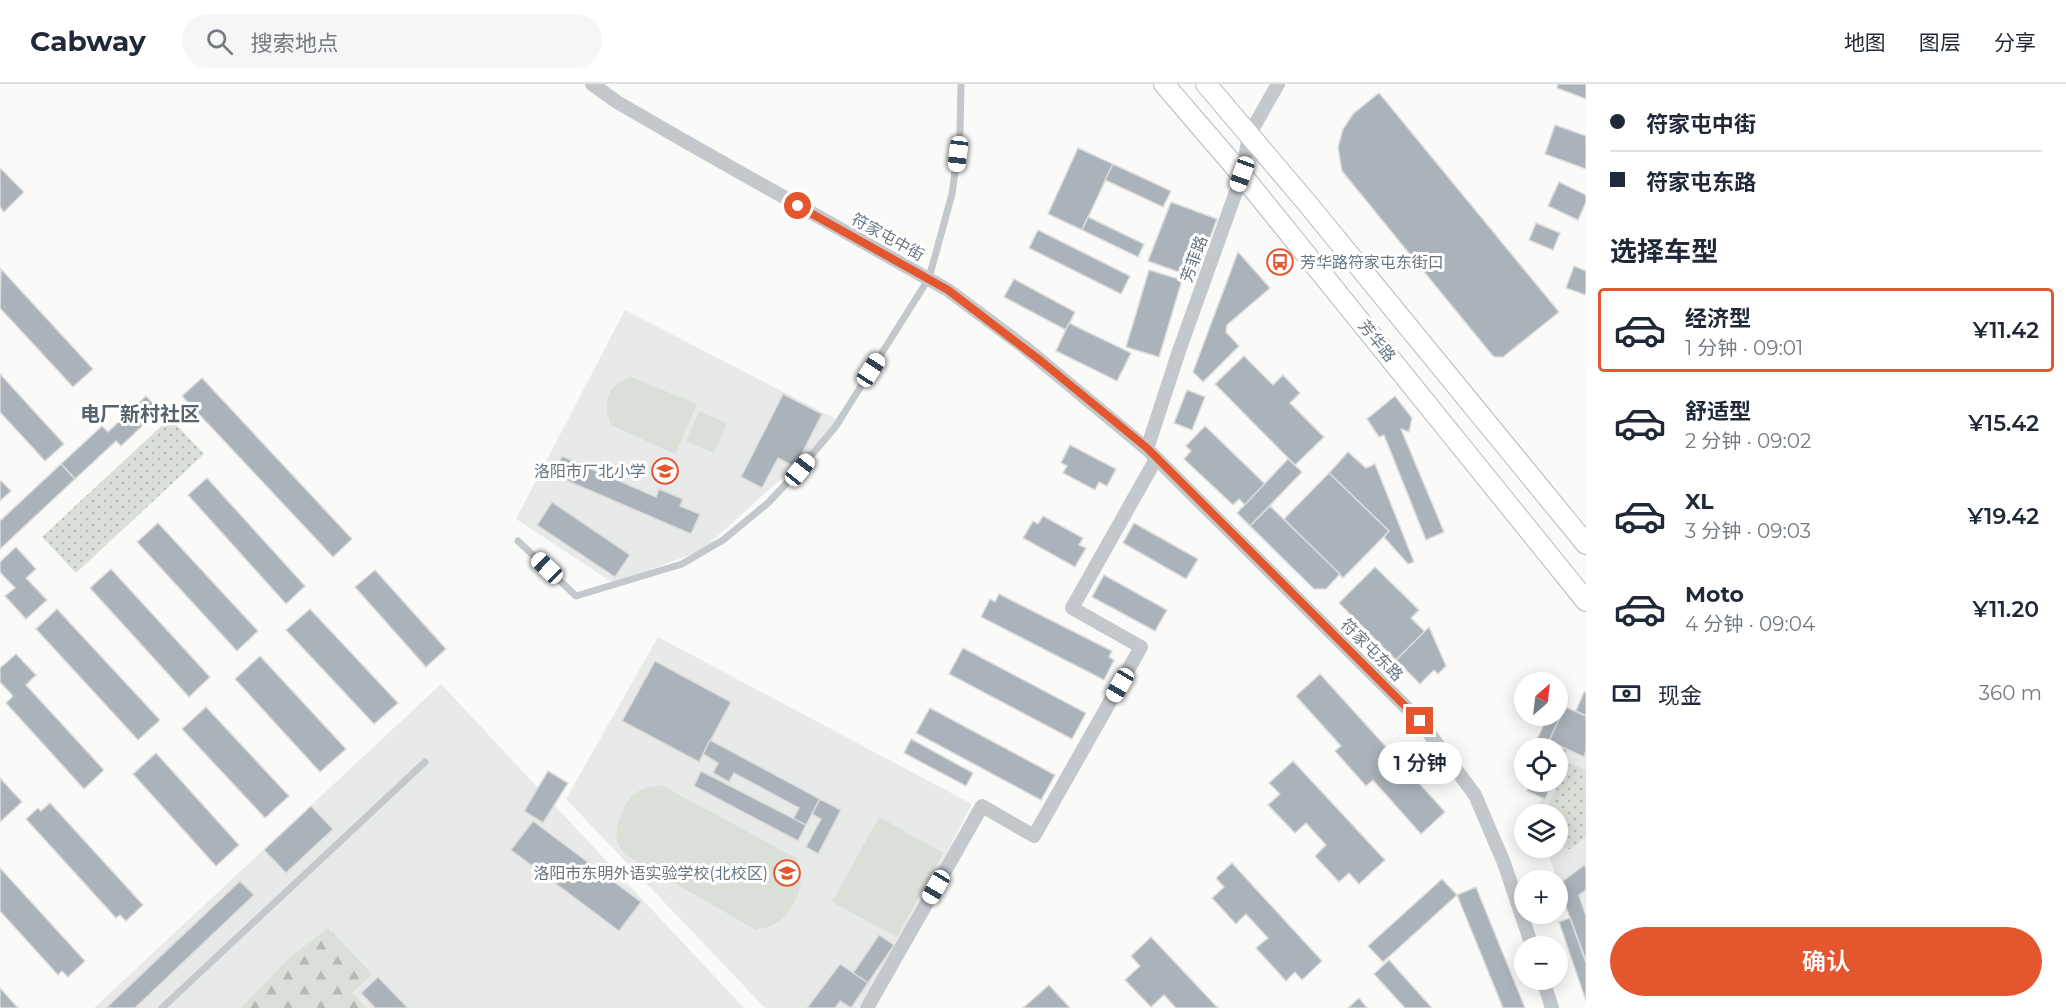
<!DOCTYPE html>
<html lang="zh">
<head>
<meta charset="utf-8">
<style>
  :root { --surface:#fff; --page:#f6f6f7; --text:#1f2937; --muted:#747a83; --line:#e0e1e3; --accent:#e4572e }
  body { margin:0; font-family:Montserrat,"Noto Sans SC",sans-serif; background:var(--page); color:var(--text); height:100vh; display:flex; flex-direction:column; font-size:22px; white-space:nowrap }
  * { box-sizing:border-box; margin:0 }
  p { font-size:20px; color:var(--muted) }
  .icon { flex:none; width:33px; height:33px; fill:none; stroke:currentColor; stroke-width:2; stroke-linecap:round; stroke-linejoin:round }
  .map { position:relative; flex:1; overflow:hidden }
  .panel { display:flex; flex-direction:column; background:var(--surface); width:480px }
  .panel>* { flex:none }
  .guide { display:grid; align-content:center; height:132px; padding:0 24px; background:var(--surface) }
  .needle { width:39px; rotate:28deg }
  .fabs { position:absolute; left:1514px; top:588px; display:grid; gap:12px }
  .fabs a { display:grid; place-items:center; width:54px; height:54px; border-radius:50%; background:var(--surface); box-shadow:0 3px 15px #0003; font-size:30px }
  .end { position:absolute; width:27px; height:27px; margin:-14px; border:8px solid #e4572e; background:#fff; box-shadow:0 0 0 3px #fff }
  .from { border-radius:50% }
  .bubble { position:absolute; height:42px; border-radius:21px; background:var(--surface); box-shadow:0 3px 15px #0003; font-size:20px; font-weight:600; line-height:42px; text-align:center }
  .car { position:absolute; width:18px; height:36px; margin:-18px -9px; border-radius:8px; box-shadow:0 0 4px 2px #0007; background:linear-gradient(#fff 24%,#345 0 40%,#fff 0 76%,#345 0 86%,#fff 0) }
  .guide b { display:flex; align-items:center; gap:21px; height:57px; font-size:22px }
  .guide b+b { border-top:2px solid var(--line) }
  .guide i { width:15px; height:15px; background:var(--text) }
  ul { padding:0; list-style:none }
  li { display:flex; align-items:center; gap:18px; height:84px; margin:0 12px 9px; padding:0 12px; border:3px solid transparent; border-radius:6px }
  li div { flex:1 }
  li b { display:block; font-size:22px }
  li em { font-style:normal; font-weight:600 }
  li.on { border-color:var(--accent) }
  li>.icon { width:54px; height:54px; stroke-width:1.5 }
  h2 { padding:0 24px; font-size:27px; line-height:72px }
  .pay { display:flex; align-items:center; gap:15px; height:66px; padding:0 24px; font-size:22px }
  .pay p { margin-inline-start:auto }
  .primary-button { display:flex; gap:12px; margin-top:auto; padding:12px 24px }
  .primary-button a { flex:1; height:69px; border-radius:36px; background:var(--accent); color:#fff; font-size:24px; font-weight:600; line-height:69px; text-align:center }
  header { display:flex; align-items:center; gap:36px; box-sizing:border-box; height:84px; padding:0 30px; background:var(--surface); border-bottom:2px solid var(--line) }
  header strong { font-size:28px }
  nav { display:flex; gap:33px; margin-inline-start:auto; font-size:21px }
  .search { width:420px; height:54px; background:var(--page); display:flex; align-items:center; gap:15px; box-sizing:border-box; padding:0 21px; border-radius:33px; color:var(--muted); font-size:22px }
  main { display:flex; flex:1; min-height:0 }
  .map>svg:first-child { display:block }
  .built { fill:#e8e9e9 }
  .grass { fill:url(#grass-dots) }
  .forest { fill:url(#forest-firs) }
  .green { fill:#dadfd7 }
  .building { fill:#aab3b9; stroke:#dcdcda; stroke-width:1.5 }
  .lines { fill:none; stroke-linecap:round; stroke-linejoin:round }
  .secondary-casing { stroke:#b3babf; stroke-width:22 }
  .lane { stroke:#c3c8cc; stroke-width:7 }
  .street { stroke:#c3c8cc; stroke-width:14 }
  .secondary { stroke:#fff; stroke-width:20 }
  .route { stroke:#e4572e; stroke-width:8 }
  .labels { text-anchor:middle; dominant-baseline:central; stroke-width:6; stroke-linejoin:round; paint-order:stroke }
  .street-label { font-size:16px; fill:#657683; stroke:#fff }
  .poi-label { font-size:16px; fill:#657683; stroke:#fff; text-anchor:end }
  .quarter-label { font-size:20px; font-weight:bold; fill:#57646e; stroke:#fff }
</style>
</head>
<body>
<header>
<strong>Cabway</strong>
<div class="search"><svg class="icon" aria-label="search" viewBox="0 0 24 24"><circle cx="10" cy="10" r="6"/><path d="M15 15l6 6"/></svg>搜索地点</div>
<nav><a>地图</a><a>图层</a><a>分享</a></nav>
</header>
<main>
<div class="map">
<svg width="1586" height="924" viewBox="0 0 1586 924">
  <defs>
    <pattern id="grass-dots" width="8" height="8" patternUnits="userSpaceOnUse" patternTransform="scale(1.5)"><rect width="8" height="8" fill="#dadfd7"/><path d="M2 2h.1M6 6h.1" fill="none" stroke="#b4b9b4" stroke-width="1.8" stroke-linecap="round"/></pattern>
    <pattern id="forest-firs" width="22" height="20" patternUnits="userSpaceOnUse" patternTransform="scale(1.5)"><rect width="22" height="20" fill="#dadfd7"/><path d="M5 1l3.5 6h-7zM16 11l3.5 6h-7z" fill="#b4b9b4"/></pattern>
  </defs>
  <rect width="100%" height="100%" fill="#fafaf8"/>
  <g class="built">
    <path d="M 625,226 L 843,339 L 701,467 L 613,499 L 516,435 Z"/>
    <path d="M 658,553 L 972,720 L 900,858 L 858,924 L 765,924 L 566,715 Z"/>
    <path d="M 441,600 L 744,924 L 94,924 Z"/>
    <path d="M 1567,666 L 1583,673 L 1586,669 L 1586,878 L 1546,764 L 1557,764 L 1557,730 L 1534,729 L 1551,698 L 1557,698 L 1557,686 Z"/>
  </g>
  <g class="grass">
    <path d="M 170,334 L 204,370 L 76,489 L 42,453 Z"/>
    <path d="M 1570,679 L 1586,686 L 1586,753 L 1570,765 L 1557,762 L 1557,730 L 1543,730 Z"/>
  </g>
  <path class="forest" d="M 328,844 L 372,890 L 352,909 L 366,924 L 241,924 L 290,873 Z"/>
  <g class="green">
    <path d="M 631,293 L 697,320 L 675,370 L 611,341 C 602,318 607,301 631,293 Z"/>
    <path d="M 699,327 L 727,339 L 714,369 L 686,357 Z"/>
    <path d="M 661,701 L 796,774 C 798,778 801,784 801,788 C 803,806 791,832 775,840 C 769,843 762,844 756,846 L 624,770 C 622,766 618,761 617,757 C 614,743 623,721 633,711 C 640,704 651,703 661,701 Z"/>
    <path d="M 879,733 L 943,769 L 897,853 L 832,818 Z"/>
  </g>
  <g class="building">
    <path d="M 1558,0 L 1586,0 L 1586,15 L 1557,4 Z"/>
    <path d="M 1379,9 L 1559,228 L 1503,273 L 1495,273 L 1492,271 L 1342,87 L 1338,63 L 1343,45 L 1353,30 Z"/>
    <path d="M 1555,41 L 1586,52 L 1586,85 L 1545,70 Z"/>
    <path d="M 1078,64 L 1113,80 L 1082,146 L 1048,130 Z"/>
    <path d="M 1113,80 L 1171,107 L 1163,123 L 1105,96 Z"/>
    <path d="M 0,84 L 24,108 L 4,128 L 0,123 Z"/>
    <path d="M 1559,98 L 1586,111 L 1586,118 L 1578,136 L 1548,122 Z"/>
    <path d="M 1171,118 L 1217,135 L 1195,194 L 1148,177 Z"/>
    <path d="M 1088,133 L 1144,160 L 1138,173 L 1082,146 Z"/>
    <path d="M 1536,139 L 1560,149 L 1553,166 L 1529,156 Z"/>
    <path d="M 1038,146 L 1130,192 L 1121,210 L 1029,164 Z"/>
    <path d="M 1238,168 L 1270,204 L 1227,241 L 1226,248 L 1239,262 L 1203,298 L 1193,288 Z"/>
    <path d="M 1574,182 L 1586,187 L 1586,211 L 1566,204 Z"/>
    <path d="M 1,185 L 93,285 L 73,303 L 0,224 Z"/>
    <path d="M 1149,186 L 1182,196 L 1159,273 L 1126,263 Z"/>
    <path d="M 1014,195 L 1075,228 L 1066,246 L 1004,213 Z"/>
    <path d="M 1069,239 L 1131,269 L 1117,297 L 1056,267 Z"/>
    <path d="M 1244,272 L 1273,301 L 1283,291 L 1300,309 L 1290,319 L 1324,353 L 1295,381 L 1215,300 Z"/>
    <path d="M 0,290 L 64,360 L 45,377 L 0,328 Z"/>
    <path d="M 202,294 L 352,455 L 333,473 L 182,312 Z"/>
    <path d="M 1187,306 L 1205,313 L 1192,346 L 1174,339 Z"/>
    <path d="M 783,310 L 822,330 L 795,383 L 778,374 L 762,404 L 741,393 Z"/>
    <path d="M 146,312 L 159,326 L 121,362 L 116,357 L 75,395 L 61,380 L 102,342 L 108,348 Z"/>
    <path d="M 1395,312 L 1412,334 L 1409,348 L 1401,345 L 1444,448 L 1426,456 L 1384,351 L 1379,353 L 1367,335 Z"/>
    <path d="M 1205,342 L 1265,400 L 1245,421 L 1239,415 L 1233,421 L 1184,375 L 1191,367 L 1186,362 Z"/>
    <path d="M 1070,361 L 1116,385 L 1107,402 L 1099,398 L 1095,406 L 1063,389 L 1067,382 L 1061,379 Z"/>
    <path d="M 1348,368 L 1366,384 L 1375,380 L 1414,478 L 1408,480 L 1384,453 L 1389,447 L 1329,389 Z"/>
    <path d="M 562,372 L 656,413 L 659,405 L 683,415 L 680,422 L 700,430 L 691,450 L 554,391 Z"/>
    <path d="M 1288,375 L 1302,388 L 1250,442 L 1237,429 Z"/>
    <path d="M 61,380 L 75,395 L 0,465 L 0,437 Z"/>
    <path d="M 1329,389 L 1389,447 L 1343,494 L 1284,435 Z"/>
    <path d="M 207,394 L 305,502 L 286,520 L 188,411 Z"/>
    <path d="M 0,396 L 11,407 L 0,417 Z"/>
    <path d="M 552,418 L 630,471 L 615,493 L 537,441 Z"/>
    <path d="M 1270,422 L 1340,490 L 1326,505 L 1314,505 L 1250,442 Z"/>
    <path d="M 1043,432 L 1083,454 L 1079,461 L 1086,464 L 1075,483 L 1023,454 L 1033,437 L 1038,440 Z"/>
    <path d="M 158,439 L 258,547 L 237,567 L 137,458 Z"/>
    <path d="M 1134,439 L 1198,475 L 1186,495 L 1123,459 Z"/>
    <path d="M 16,463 L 36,485 L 26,494 L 47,516 L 26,535 L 5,512 L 15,504 L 0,488 L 0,478 Z"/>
    <path d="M 1375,483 L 1419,526 L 1411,534 L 1425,548 L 1396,576 L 1339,519 Z"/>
    <path d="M 111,485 L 210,593 L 189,613 L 90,504 Z"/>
    <path d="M 375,486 L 446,565 L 426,583 L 355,503 Z"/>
    <path d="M 1104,491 L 1167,526 L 1155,547 L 1092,513 Z"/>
    <path d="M 999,510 L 1112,567 L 1109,573 L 1114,576 L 1104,596 L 981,533 L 990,515 L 995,518 Z"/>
    <path d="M 57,525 L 160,636 L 138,656 L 36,545 Z"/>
    <path d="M 310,525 L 398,619 L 374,640 L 286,546 Z"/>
    <path d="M 1429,543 L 1446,582 L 1438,590 L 1434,586 L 1420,600 L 1396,576 Z"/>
    <path d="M 963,564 L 1086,629 L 1072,655 L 949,590 Z"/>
    <path d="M 16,570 L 36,591 L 26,601 L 104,686 L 84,705 L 6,619 L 13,612 L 0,598 L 0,584 Z"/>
    <path d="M 260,572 L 346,665 L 320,688 L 235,595 Z"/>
    <path d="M 655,577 L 731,618 L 699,678 L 622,637 Z"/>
    <path d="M 1320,590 L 1445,728 L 1421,750 L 1373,696 L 1366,702 L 1335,667 L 1341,662 L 1296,612 Z"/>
    <path d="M 1584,608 L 1586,609 L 1586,632 L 1576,627 Z"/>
    <path d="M 1557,612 L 1568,617 L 1546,664 L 1533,664 L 1548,632 L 1557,632 Z"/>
    <path d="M 206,623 L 289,712 L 265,734 L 182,645 Z"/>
    <path d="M 1565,623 L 1586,632 L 1586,667 L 1584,673 L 1549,657 Z"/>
    <path d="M 930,624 L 1055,691 L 1041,716 L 916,649 Z"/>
    <path d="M 911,655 L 973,689 L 966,702 L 904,669 Z"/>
    <path d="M 710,656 L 820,715 L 806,741 L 793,735 L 799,724 L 734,689 L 729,698 L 713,689 L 718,679 L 703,670 Z"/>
    <path d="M 1549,657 L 1567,666 L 1557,689 L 1557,664 L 1546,664 Z"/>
    <path d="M 156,669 L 239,761 L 216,782 L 133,690 Z"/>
    <path d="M 1293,677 L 1385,776 L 1359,800 L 1349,789 L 1339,798 L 1315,772 L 1326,761 L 1306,739 L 1295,749 L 1268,721 L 1280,710 L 1269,699 Z"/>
    <path d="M 548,687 L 568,699 L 543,739 L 524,727 Z"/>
    <path d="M 701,687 L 806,741 L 798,757 L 694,702 Z"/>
    <path d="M 0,694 L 22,718 L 0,738 Z"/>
    <path d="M 1531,698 L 1553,698 L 1545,715 L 1527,707 Z"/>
    <path d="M 820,715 L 841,726 L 818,770 L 806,763 L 821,735 L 812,730 Z"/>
    <path d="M 50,719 L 143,821 L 126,837 L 120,831 L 116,834 L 26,735 L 38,724 L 41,727 Z"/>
    <path d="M 311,722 L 333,745 L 286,789 L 264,766 Z"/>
    <path d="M 533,737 L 641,818 L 619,847 L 511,766 Z"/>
    <path d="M 1232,779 L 1322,877 L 1302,896 L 1295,888 L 1286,897 L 1256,864 L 1268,854 L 1246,830 L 1236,840 L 1212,814 L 1224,803 L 1216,794 Z"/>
    <path d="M 1584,781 L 1586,784 L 1586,806 L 1579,811 L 1586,832 L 1586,877 L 1558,801 Z"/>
    <path d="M 0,784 L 85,877 L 68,893 L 62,887 L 58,891 L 0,827 Z"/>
    <path d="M 1442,795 L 1457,811 L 1383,878 L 1368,862 Z"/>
    <path d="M 240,797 L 254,811 L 135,924 L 106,924 Z"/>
    <path d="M 1476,803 L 1525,924 L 1503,924 L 1457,811 Z"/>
    <path d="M 1570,834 L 1586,879 L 1586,917 L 1559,838 Z"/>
    <path d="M 879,851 L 894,861 L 868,899 L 853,889 Z"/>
    <path d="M 1151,853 L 1218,924 L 1176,924 L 1164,911 L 1151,923 L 1125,896 L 1140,882 L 1131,872 Z"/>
    <path d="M 1389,876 L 1432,924 L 1405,924 L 1374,890 Z"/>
    <path d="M 840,880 L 868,899 L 851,924 L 840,917 L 835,924 L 807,924 Z"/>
    <path d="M 378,893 L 408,924 L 375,924 L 361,909 Z"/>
    <path d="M 1049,901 L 1070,924 L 1023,924 Z"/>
    <path d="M 0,904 L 18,924 L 0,924 Z"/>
    <path d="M 1359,914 L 1367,924 L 1348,924 Z"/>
  </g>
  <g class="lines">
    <g class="secondary-casing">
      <g id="secondary">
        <path d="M 1164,0 L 1242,91 L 1586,517"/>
        <path d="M 1206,0 L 1307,119 L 1586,460"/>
      </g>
    </g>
    <g class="lane">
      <path d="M 518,457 L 576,512 L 682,480 L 723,456 L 768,419 L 799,386 L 836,342 L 929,194 L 952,110 L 960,50 L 961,0"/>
      <path d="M 162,924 L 425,678"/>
    </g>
    <g class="street">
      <path d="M 592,0 L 617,18 L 681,55 L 948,206 L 1023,262 L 1147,365 L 1420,637 L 1475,711 L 1504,779 L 1532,862"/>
      <path d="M 1147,365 L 1179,267 L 1242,91 L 1249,51 L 1278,0"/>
      <path d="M 1543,896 L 1552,924"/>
      <path d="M 867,924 L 982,722 L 1034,752 L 1141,563 L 1072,524 L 1156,375"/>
    </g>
    <use href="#secondary" class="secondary"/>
  </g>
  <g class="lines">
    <path class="route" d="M 798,122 L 948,206 L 1041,277 L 1147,364 L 1420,637"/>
  </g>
  <defs>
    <g id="bus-ring" transform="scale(1.35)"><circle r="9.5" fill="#fff" stroke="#e4572e" stroke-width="1.5"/><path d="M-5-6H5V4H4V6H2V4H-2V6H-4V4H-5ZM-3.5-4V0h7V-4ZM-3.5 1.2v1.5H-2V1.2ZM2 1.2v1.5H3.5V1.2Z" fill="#e4572e"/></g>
    <g id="school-ring" transform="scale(1.35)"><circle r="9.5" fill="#fff" stroke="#e4572e" stroke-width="1.5"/><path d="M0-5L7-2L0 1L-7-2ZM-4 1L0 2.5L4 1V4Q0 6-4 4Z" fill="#e4572e"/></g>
  </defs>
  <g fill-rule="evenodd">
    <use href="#bus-ring" x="1280" y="178"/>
    <use href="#school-ring" x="665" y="387"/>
    <use href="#school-ring" x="787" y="789"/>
  </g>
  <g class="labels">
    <g class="street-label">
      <text transform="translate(888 153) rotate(29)">符家屯中街</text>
      <text transform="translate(1194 175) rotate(-70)">芳菲路</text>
      <text transform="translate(1377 257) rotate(51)">芳华路</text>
      <text transform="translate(1372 566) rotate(45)">符家屯东路</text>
    </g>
    <g class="poi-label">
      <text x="1300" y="178" text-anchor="start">芳华路符家屯东街口</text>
      <text x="646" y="387">洛阳市厂北小学</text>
      <text x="768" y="789">洛阳市东明外语实验学校(北校区)</text>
    </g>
    <g class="quarter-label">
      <text x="140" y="330">电厂新村社区</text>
    </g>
  </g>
</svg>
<div class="fabs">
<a><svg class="needle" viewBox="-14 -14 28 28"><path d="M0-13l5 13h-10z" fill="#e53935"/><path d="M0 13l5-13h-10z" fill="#747a83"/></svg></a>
<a><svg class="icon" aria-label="locate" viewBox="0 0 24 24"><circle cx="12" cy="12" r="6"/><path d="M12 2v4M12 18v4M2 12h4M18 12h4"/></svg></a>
<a><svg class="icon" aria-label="layers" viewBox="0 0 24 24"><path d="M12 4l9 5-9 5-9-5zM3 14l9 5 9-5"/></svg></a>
<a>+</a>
<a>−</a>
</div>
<i class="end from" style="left:798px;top:122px"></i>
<i class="end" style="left:1420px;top:637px"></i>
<div class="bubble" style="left:1378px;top:658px;width:84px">1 分钟</div>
<i class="car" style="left:958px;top:70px;rotate:187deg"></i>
<i class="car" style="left:1242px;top:90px;rotate:200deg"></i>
<i class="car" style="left:871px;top:286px;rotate:33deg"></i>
<i class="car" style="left:800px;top:386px;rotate:39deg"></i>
<i class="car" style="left:547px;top:484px;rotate:314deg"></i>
<i class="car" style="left:1120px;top:601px;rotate:210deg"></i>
<i class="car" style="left:936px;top:803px;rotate:210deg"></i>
</div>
<section class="panel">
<div class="guide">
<b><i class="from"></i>符家屯中街</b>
<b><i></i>符家屯东路</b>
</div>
<h2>选择车型</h2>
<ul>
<li class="on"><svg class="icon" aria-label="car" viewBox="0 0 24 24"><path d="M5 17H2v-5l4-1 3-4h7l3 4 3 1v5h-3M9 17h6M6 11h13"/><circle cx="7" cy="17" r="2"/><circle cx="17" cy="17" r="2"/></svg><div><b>经济型</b><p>1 分钟 · 09:01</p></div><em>¥11.42</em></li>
<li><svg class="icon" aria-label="car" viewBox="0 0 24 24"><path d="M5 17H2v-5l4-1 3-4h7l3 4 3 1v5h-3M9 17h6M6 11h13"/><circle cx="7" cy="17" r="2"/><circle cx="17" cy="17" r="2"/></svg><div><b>舒适型</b><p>2 分钟 · 09:02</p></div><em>¥15.42</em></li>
<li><svg class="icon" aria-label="car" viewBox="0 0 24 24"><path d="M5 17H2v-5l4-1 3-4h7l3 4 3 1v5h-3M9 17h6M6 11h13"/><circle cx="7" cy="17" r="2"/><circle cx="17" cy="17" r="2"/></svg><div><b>XL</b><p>3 分钟 · 09:03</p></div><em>¥19.42</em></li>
<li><svg class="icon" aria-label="car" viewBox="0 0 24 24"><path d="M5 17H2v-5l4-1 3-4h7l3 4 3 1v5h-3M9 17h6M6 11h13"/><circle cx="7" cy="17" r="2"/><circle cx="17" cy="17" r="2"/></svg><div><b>Moto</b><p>4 分钟 · 09:04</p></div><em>¥11.20</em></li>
</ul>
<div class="pay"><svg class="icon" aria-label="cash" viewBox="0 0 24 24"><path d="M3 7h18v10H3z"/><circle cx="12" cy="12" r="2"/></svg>现金<p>360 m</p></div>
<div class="primary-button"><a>确认</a></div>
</section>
</main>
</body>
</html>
